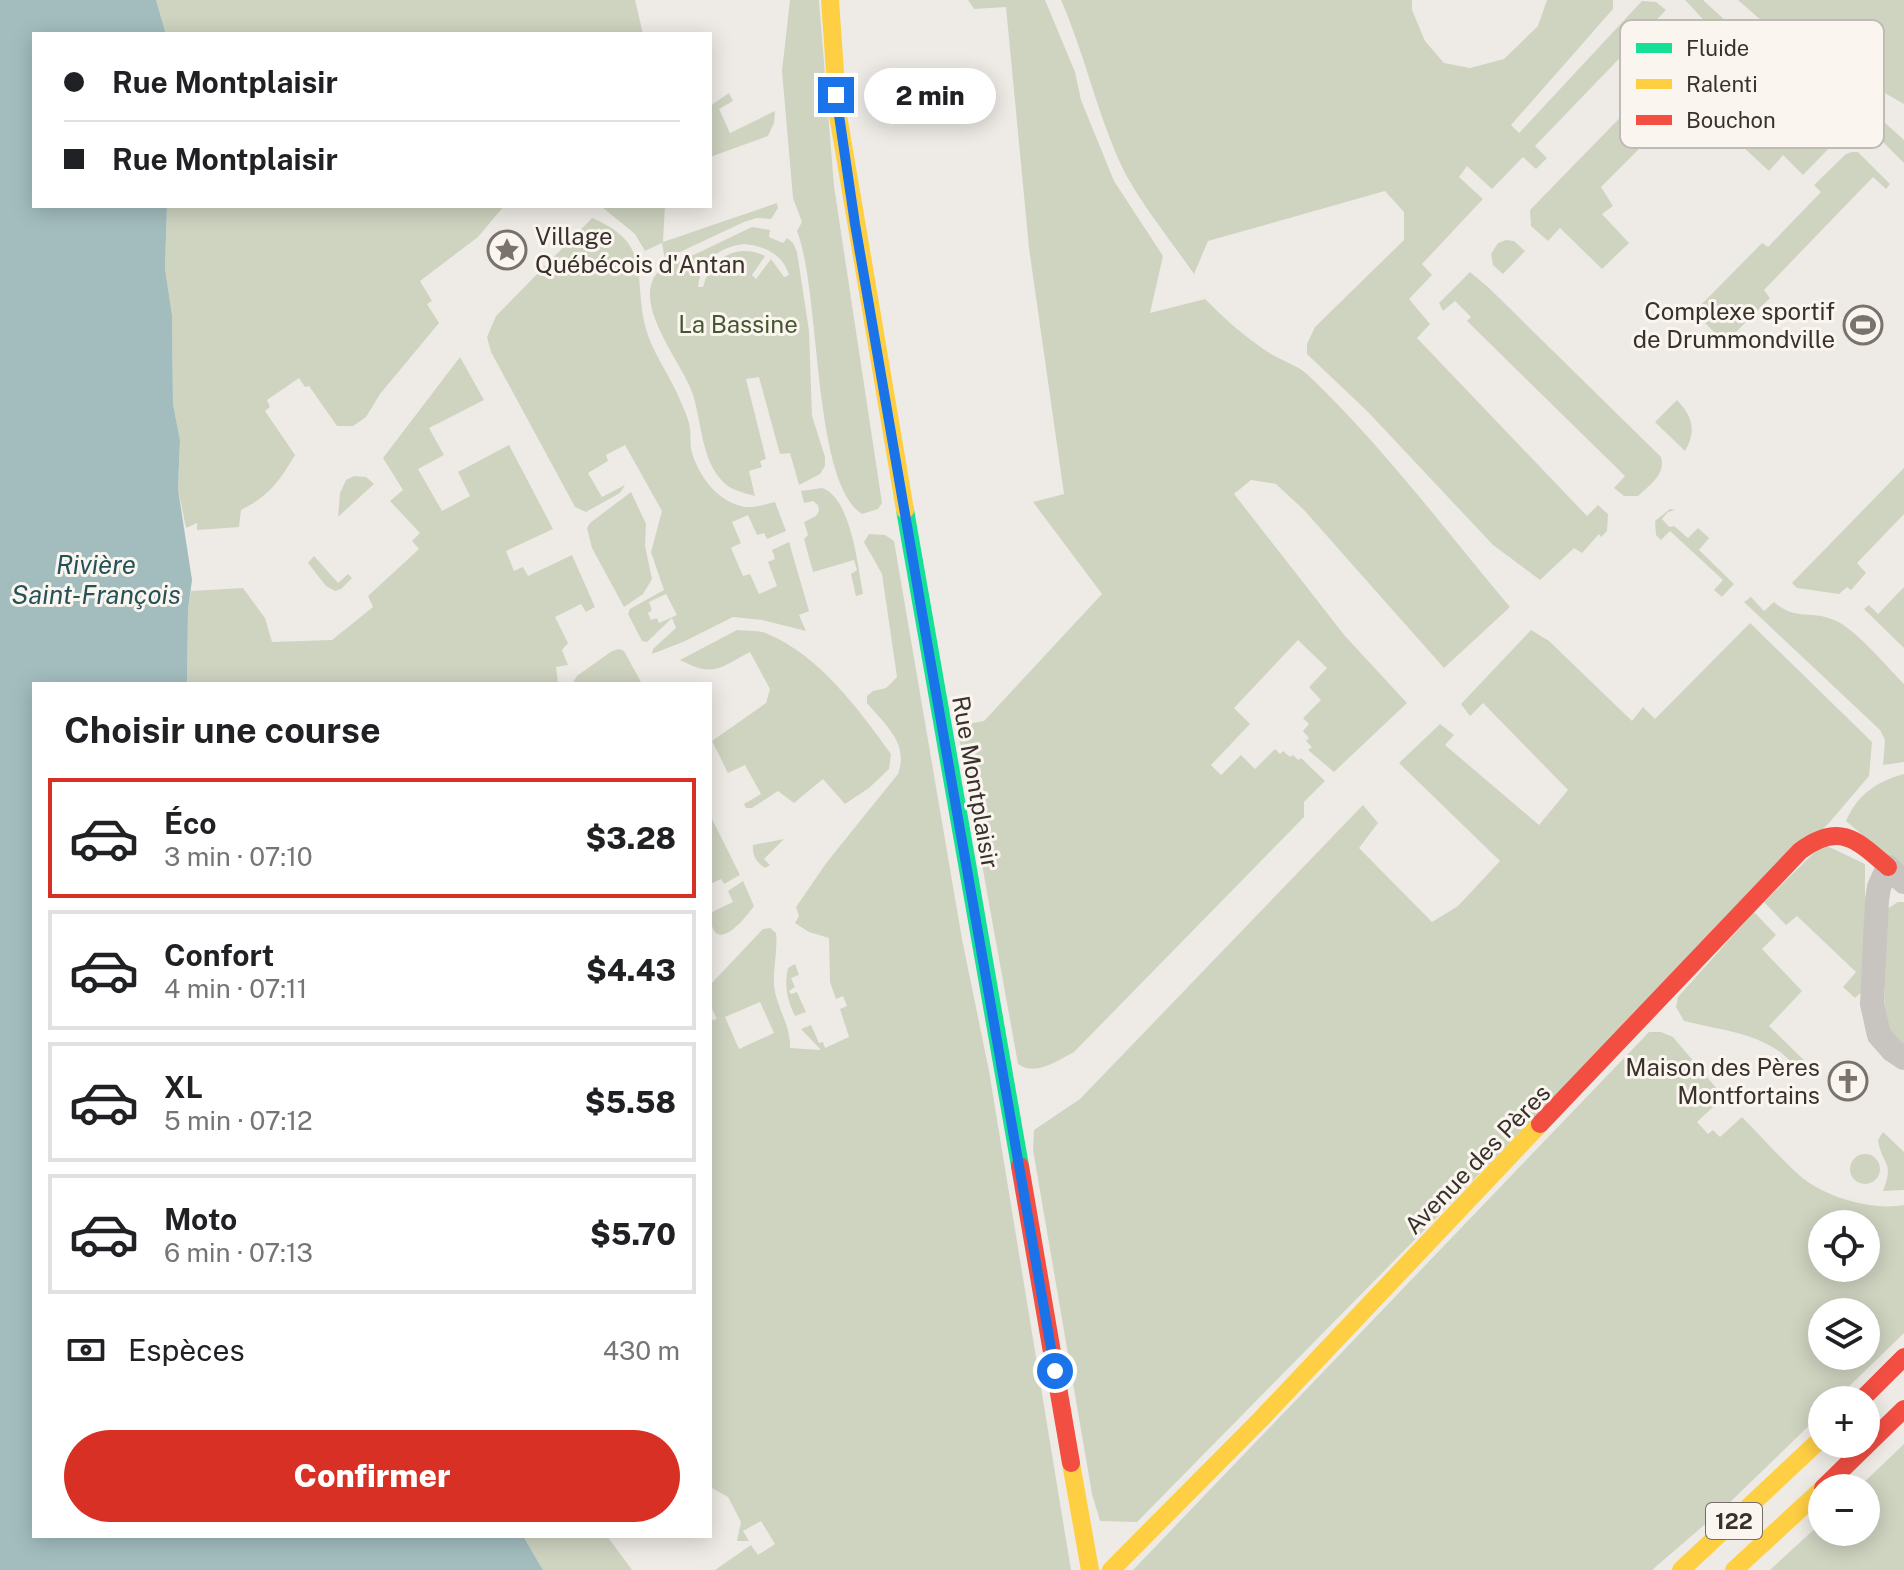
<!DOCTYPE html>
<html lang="fr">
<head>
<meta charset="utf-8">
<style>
  :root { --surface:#fff; --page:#f6f6f6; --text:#202124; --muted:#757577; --line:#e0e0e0; --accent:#d93025 }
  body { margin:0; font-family:"Public Sans",sans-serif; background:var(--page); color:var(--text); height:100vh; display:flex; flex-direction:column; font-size:30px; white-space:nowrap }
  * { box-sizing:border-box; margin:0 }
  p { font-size:26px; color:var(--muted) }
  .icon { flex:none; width:44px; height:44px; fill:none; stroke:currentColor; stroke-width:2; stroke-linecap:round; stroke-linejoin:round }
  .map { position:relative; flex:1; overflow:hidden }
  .side { position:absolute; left:32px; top:682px; width:680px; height:856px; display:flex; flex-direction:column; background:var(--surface); border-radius:0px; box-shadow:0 4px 20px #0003 }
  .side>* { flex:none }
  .banner { position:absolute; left:32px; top:32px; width:680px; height:176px; border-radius:0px; box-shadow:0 4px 20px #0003; display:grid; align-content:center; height:176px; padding:0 32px; background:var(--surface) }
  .tools { position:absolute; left:1808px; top:1210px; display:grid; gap:16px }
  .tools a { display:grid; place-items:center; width:72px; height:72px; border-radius:50%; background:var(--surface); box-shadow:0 4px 20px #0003; font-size:40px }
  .end { position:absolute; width:36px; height:36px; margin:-18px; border:10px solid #1a73e8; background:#fff; box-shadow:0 0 0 4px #fff }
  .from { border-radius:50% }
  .bubble { position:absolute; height:56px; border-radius:28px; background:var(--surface); box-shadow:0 4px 20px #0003; font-size:26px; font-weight:800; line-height:56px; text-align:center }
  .banner b { display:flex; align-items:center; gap:28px; height:76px; font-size:30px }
  .banner b+b { border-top:2px solid var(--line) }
  .banner i { width:20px; height:20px; background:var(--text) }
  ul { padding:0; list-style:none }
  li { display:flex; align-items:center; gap:24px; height:120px; margin:0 16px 12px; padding:0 16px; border:4px solid var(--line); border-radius:0px }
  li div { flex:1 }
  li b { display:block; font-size:30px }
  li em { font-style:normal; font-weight:800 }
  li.active { border-color:var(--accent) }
  li>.icon { width:72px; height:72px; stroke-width:1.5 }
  h2 { padding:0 32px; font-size:36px; line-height:96px }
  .pay { display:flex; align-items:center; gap:20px; height:88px; padding:0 32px; font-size:30px }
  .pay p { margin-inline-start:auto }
  .action { display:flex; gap:16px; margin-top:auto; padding:16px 32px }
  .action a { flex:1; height:92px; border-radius:48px; background:var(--accent); color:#fff; font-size:32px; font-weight:800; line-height:92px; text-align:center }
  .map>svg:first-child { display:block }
  .green { fill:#cfd4c1; fill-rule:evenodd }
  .water { fill:#a3bdbf }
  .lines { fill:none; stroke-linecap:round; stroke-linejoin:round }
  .street { stroke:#c8c4bf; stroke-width:24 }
  .fast { stroke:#16e098; stroke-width:18 }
  .slow { stroke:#ffcf43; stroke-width:18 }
  .jam { stroke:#f24e42; stroke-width:18 }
  .route { stroke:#1a73e8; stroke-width:10 }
  .labels { text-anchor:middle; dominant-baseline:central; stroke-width:6; stroke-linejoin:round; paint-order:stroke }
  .shield { fill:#faf6ef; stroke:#746c66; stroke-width:2 }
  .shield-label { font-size:22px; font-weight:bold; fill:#3a312c }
  .poi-label { font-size:24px; fill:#3a312c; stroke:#faf6ef; text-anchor:end }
  .park-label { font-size:24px; fill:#475632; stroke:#faf6ef }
  .street-label { font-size:24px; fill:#3a312c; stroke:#faf6ef }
  .water-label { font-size:26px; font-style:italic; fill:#245259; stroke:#faf6ef }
  .key { fill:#faf6ef; stroke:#c0bbb4; stroke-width:2 }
  .key-label { font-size:22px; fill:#3a312c }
</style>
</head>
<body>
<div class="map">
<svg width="1904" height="1570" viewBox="0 0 1904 1570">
  <rect width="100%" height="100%" fill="#eeebe6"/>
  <g class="green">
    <path d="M 156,0 L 635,0 L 643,34 L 166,34 Z"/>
    <path d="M 790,0 L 819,0 L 834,186 L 882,503 L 878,509 L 862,514 C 812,482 821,292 797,231 L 802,222 L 793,198 L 782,71 Z"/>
    <path d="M 968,0 L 1045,0 L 1075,72 L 1081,100 L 1114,181 L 1163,256 L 1150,313 L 1205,299 C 1226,320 1246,338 1271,354 C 1284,362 1296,364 1308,375 C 1381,444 1445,530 1510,607 L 1444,668 L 1304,510 L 1276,484 L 1251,480 L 1234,494 L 1345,636 L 1407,703 L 1334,772 L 1308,750 L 1312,747 L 1306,741 L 1309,738 L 1303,731 L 1309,724 L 1303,718 L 1321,700 L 1309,687 L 1327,668 L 1298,640 L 1234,708 L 1250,724 L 1211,765 L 1221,775 L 1241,755 L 1255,769 L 1275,749 L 1280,754 L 1283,751 L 1290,757 L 1293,755 L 1298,760 L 1301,758 L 1325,781 L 1304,802 L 1304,817 L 1074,1052 C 1058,1060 1036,1077 1018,1064 L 957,726 L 984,721 L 1102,594 L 1033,502 L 1064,494 L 1029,248 L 1006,7 L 974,9 Z"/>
    <path d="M 1061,0 L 1412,0 L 1412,10 L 1425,41 L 1444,63 L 1470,68 L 1504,59 L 1538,26 L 1547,0 L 1613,0 L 1613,9 L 1511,125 L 1519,133 L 1642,1 L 1656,2 L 1666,10 L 1535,146 L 1547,158 L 1536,169 L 1523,157 L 1492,189 L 1467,166 L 1459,177 L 1483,199 L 1422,264 L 1432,275 L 1409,299 L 1430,324 L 1417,338 L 1587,516 L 1598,505 L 1608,514 L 1607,531 L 1601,537 L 1599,534 L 1582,553 L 1574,548 L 1540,580 L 1493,545 L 1368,412 L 1307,354 L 1307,344 L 1315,327 L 1404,240 L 1404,212 L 1385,191 L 1208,241 L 1194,274 C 1172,242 1138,200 1122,167 C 1097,113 1085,55 1061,0 Z"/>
    <path d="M 1685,0 L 1703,0 L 1766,58 L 1851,92 L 1904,140 L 1904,163 L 1849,108 L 1830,96 L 1759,72 L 1739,58 Z"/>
    <path d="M 1738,0 L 1904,0 L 1904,104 L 1869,84 L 1832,58 L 1780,37 Z"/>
    <path d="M 1695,49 C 1716,54 1725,77 1742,88 C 1772,108 1812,104 1838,131 L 1834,143 L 1803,175 L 1783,155 L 1769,171 L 1690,98 L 1601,187 L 1613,206 L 1602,214 L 1629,243 L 1602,269 L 1560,228 L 1548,241 L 1531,226 L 1530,210 L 1686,50 Z"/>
    <path d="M 729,93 L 733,101 L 719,109 L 730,133 L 775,111 L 774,123 L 768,136 L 710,157 L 710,106 Z"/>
    <path d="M 1852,152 L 1858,152 L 1890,184 L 1886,189 L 1873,177 L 1764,290 L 1770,298 L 1725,343 L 1694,312 L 1762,243 L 1768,247 L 1821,192 L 1814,185 L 1846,154 Z"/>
    <path d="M 777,203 L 778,208 L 771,219 L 757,218 L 744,222 L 665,259 L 662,243 L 645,251 L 635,234 L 602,207 L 665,206 L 663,242 Z"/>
    <path d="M 167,206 L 504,206 L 478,237 L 420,281 L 432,301 L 427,304 L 439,323 L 380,394 L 366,417 L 353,426 L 337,426 L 309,386 L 305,387 L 299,378 L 267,400 L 270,407 L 265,411 L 295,455 C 278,483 270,495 241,510 L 239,527 L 197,530 L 197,523 L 186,528 L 178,489 L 180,440 L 173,404 L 172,315 L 165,268 Z"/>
    <path d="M 592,218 C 654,244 632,276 646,329 C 652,352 671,377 680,400 C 684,409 689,419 690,429 C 691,437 690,446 692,453 C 700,478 718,502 745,507 C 755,508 766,504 775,502 L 786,531 L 767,539 L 764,533 L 757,535 L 748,515 L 732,522 L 741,543 L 731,548 L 743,576 L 750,574 L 759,594 L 777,586 L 768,562 L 775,559 L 772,550 L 789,542 L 809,611 L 799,615 L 806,631 L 762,620 L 733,617 L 683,642 L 652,654 L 653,649 L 676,628 L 672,618 L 647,642 L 642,641 L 628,614 L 630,609 L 664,590 L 651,552 L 662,511 L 625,445 L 606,455 L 608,461 L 588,473 L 602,497 L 625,485 L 620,493 L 586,512 L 575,507 L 491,352 L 487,337 L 496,316 ZM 666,594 L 677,615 L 659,623 L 657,618 L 651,620 L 648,613 L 652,610 L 649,602 Z"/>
    <path d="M 752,227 L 770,230 L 769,237 L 783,243 L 787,238 L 793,243 L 797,252 L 809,331 L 812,416 L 825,457 L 825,466 L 820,474 L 799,485 L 790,453 L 780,454 L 759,377 L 746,379 L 766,459 L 760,461 L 762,467 L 749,471 L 755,496 C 744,493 730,490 722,481 C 701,458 702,424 693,395 C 683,363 630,304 658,272 ZM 744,244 C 764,246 783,254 789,275 L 784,277 L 771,259 L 756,279 L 752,275 L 765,256 C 737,242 710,259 703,287 L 698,287 C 701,261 719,247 744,244 Z"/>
    <path d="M 1506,240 L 1514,241 L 1525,251 L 1503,274 L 1493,265 L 1491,254 L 1498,243 Z"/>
    <path d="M 1470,272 L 1489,288 L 1661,457 C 1666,474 1650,485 1638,496 L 1624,496 L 1614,488 L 1625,476 L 1467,321 L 1471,317 L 1455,301 L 1443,311 L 1439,303 Z"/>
    <path d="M 460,357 L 484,400 L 429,428 L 444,455 L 418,469 L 442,511 L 470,496 L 458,472 L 509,445 L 553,529 L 506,551 L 514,571 L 523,567 L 528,576 L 572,555 L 595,607 L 586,612 L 581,604 L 555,617 L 568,643 L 562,650 L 568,665 L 556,667 L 558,684 L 187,684 L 188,610 L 191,591 L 243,588 L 265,618 L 272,642 L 332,640 L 373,607 L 368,596 L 419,549 L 412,541 L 420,533 L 390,501 L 403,490 L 383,458 Z"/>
    <path d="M 1677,400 C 1692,416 1697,430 1685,451 L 1655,422 Z"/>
    <path d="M 1904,468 L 1904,514 L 1857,563 L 1866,573 L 1851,590 L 1847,587 L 1839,594 L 1797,588 L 1792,583 Z"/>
    <path d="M 354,476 L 366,477 L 374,484 L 338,517 L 340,493 L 346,480 Z"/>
    <path d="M 822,488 C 851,497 858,567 863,594 L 856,596 L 851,574 L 857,570 L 854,560 L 813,572 L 804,539 L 808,535 L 804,522 L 816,516 L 819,511 L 818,505 L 813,501 L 804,503 L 801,491 Z"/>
    <path d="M 631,492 L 646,524 L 645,546 L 652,579 L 643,594 L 624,607 L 592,548 L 587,528 L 590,523 Z"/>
    <path d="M 1670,509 L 1675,510 L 1668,512 L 1662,519 L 1669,527 L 1674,526 L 1688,538 L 1698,528 L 1709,538 L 1699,550 L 1734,584 L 1722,597 L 1714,590 L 1723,580 L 1670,531 L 1661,540 L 1656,535 L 1655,521 Z"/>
    <path d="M 869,534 L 885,535 L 894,541 L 962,939 L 989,1071 L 1071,1570 L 715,1570 L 751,1545 L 758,1555 L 775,1544 L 761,1521 L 743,1531 L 749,1541 L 737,1541 L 741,1522 L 728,1497 L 710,1487 L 710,1021 L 717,1019 L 710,1005 L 710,985 L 763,929 L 770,928 L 776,933 C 778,950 773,967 774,985 C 776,1007 791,1025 790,1048 L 821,1050 L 801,1029 L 811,1025 L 819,1043 L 823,1042 L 825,1048 L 849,1037 L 840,1009 L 847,1006 L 843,996 L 836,999 L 830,982 L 829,938 L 809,932 L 795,923 L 799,916 L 796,907 L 827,862 L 898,774 C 909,743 886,726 867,703 L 867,696 L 873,691 L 886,688 L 897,677 L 882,574 L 864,542 ZM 760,1002 L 774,1033 L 739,1049 L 725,1017 Z"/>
    <path d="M 314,556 L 338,583 L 348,574 L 352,578 L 341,589 L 335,591 L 326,586 L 308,563 Z"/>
    <path d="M 1904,587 L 1904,648 L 1864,609 L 1869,605 L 1878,614 Z"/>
    <path d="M 1751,597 L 1764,611 L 1774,602 C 1795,621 1811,610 1834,620 C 1855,628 1887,667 1904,684 L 1904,762 L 1883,765 L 1885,740 L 1880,730 L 1744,602 Z"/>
    <path d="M 1750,623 L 1872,742 L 1869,776 L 1829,823 L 1569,1083 L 1137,1522 L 1100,1521 L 1092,1494 L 1033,1150 L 1034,1130 L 1080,1099 L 1363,805 L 1378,823 L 1359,848 L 1432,922 L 1458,906 L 1500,861 L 1399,763 L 1440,724 L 1454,735 L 1445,745 L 1539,825 L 1568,790 L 1483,703 L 1470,716 L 1461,704 L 1531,630 L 1549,641 L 1632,721 L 1643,707 L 1655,719 Z"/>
    <path d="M 737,630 C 747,631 759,630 768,634 C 820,656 859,710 891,754 L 889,769 L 869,788 L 845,804 L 823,779 L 794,803 L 778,791 L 752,808 L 746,808 L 744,804 L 761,794 L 745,765 L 728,773 L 712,741 L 766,703 L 770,689 L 750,652 C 719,668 714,678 680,660 Z"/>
    <path d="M 619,649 L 624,651 L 642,684 L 572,684 L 577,676 L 612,651 Z"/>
    <path d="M 1904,774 L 1904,870 L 1846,821 C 1857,795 1877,781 1904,774 Z"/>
    <path d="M 710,815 L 740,875 L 724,884 L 721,879 L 710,884 Z"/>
    <path d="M 784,839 L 764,859 L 770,865 L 765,868 C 756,862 752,855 753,845 Z"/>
    <path d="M 1823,844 L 1865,864 L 1865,989 L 1855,998 L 1843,987 L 1856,972 L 1797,916 L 1786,925 L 1764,902 Z"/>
    <path d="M 743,881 L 754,906 C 738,928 710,957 710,908 L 712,912 L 733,902 L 728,891 Z"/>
    <path d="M 1898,902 L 1904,902 L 1904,1048 L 1892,1035 L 1884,1019 L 1887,909 Z"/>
    <path d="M 1754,912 L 1776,935 L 1762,949 L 1802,991 L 1769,1026 L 1813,1069 L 1803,1078 C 1776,1033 1731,1033 1684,1021 L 1676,1007 L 1678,997 Z"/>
    <path d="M 795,964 L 799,975 L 791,978 L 795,987 L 789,991 L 791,994 L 797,992 L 806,1012 L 795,1016 C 787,1000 784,985 788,968 Z"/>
    <path d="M 1649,1032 L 1661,1032 L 1673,1037 L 1724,1097 L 1697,1122 L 1708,1134 L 1713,1130 L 1720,1137 L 1742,1117 C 1761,1136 1779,1157 1799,1175 C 1824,1197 1871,1211 1904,1205 L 1904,1333 L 1835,1400 L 1822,1400 L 1822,1413 L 1724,1508 L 1652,1570 L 1133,1570 ZM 1822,1224 L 1866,1224 L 1866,1268 L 1822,1268 ZM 1822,1312 L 1866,1312 L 1866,1356 L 1822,1356 Z"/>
    <path d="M 1883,1132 L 1904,1152 L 1904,1190 L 1883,1191 C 1895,1161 1882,1166 1878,1140 Z"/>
    <circle cx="1865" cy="1169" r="15"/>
    <path d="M 1904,1444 L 1904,1570 L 1770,1570 L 1822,1522 L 1822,1532 L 1866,1532 L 1866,1488 L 1858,1488 Z"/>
    <path d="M 523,1536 L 607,1536 L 632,1570 L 543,1570 Z"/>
  </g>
  <path class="water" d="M 0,0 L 156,0 L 166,34 L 34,34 L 34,206 L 167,206 L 165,268 L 172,315 L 173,404 L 180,440 L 178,489 L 192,580 L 188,610 L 187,684 L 34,684 L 34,1536 L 523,1536 L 543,1570 L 0,1570 Z"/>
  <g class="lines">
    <path class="street" d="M 1904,882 L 1888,867 L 1879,887 L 1877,900 L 1872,1004 L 1879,1035 L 1892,1050 L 1904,1058"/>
    <path class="fast" d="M 905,510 L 1020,1166"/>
    <g class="slow">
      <path d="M 830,0 L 838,115 L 905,510"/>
      <path d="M 1071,1463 L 1090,1570"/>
      <path d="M 1111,1570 L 1261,1419 L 1540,1124"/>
      <path d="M 1681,1570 L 1822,1438"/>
      <path d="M 1734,1570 L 1822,1489"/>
    </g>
    <g class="jam">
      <path d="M 1540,1124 L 1800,851 C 1839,822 1856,839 1888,867"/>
      <path d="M 1020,1166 L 1071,1463"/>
      <path d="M 1861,1400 L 1904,1357"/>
      <path d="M 1823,1488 L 1904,1409"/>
    </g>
  </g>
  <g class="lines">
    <path class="route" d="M 836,95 L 855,224 L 925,630 L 1055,1371"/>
  </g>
  <defs>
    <g id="sight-ring" transform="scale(2)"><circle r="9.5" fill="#faf6ef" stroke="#79726d" stroke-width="1.5"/><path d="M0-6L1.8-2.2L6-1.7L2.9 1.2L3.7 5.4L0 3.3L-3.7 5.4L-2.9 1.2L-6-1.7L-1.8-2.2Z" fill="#79726d"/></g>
    <g id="stadium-ring" transform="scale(2)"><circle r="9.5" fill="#faf6ef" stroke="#79726d" stroke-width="1.5"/><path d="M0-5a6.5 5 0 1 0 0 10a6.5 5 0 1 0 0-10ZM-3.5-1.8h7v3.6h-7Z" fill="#79726d"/></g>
    <g id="church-ring" transform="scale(2)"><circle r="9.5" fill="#faf6ef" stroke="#79726d" stroke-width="1.5"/><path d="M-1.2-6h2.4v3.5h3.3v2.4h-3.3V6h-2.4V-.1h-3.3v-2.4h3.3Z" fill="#79726d"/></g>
  </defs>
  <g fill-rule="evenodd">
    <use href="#sight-ring" x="507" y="250"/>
    <use href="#stadium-ring" x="1863" y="325"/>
    <use href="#church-ring" x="1848" y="1081"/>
  </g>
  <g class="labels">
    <rect class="shield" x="1706" y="1503" width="56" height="36" rx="6"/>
    <g class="shield-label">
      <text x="1734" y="1521">122</text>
    </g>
    <g class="poi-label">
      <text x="535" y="236" text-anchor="start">Village<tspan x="535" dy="28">Québécois d'Antan</tspan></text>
      <text x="1835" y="311">Complexe sportif<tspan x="1835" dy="28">de Drummondville</tspan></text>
      <text x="1820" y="1067">Maison des Pères<tspan x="1820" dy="28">Montfortains</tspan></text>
    </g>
    <g class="park-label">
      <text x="738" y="324">La Bassine</text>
    </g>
    <g class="street-label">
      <text transform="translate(976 782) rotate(80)">Rue Montplaisir</text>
      <text transform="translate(1477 1159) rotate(-46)">Avenue des Pères</text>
    </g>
    <g class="water-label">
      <text x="96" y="564">Rivière<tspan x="96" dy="30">Saint-François</tspan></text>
    </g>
  </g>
  <rect x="1620" y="20" width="264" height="128" rx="12" class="key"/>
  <rect x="1636" y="43" width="36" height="10" fill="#16e098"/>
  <rect x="1636" y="79" width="36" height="10" fill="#ffcf43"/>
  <rect x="1636" y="115" width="36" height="10" fill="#f24e42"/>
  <g class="key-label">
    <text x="1686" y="56">Fluide</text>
    <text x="1686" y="92">Ralenti</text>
    <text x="1686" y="128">Bouchon</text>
  </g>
</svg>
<div class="tools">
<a><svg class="icon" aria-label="locate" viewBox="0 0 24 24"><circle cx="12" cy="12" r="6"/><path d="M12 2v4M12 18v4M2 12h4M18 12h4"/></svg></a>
<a><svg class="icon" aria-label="layers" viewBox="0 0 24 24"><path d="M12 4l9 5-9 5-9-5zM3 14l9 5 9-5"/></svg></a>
<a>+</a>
<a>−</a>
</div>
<i class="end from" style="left:1055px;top:1371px"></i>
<i class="end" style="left:836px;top:95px"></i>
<div class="bubble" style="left:864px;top:68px;width:132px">2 min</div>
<div class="banner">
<b><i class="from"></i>Rue Montplaisir</b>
<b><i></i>Rue Montplaisir</b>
</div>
<section class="side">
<h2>Choisir une course</h2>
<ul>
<li class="active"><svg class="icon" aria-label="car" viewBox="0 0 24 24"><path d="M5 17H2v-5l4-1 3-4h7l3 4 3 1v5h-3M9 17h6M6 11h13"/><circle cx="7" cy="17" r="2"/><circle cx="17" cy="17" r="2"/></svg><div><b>Éco</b><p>3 min · 07:10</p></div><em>$3.28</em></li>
<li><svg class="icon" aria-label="car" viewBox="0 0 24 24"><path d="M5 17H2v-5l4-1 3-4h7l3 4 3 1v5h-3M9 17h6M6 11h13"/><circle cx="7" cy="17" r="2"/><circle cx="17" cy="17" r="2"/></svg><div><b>Confort</b><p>4 min · 07:11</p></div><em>$4.43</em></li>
<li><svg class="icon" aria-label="car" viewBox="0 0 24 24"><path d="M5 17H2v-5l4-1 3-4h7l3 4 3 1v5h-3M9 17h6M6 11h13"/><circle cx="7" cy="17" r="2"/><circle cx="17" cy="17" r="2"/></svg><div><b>XL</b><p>5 min · 07:12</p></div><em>$5.58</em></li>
<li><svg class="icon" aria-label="car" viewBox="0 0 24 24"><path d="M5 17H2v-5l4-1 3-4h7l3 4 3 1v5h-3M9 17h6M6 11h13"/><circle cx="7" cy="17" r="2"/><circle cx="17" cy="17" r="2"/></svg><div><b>Moto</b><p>6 min · 07:13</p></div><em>$5.70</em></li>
</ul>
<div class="pay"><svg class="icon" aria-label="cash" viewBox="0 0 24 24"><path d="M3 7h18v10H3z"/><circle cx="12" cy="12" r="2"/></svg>Espèces<p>430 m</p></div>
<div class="action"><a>Confirmer</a></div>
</section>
</div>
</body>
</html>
